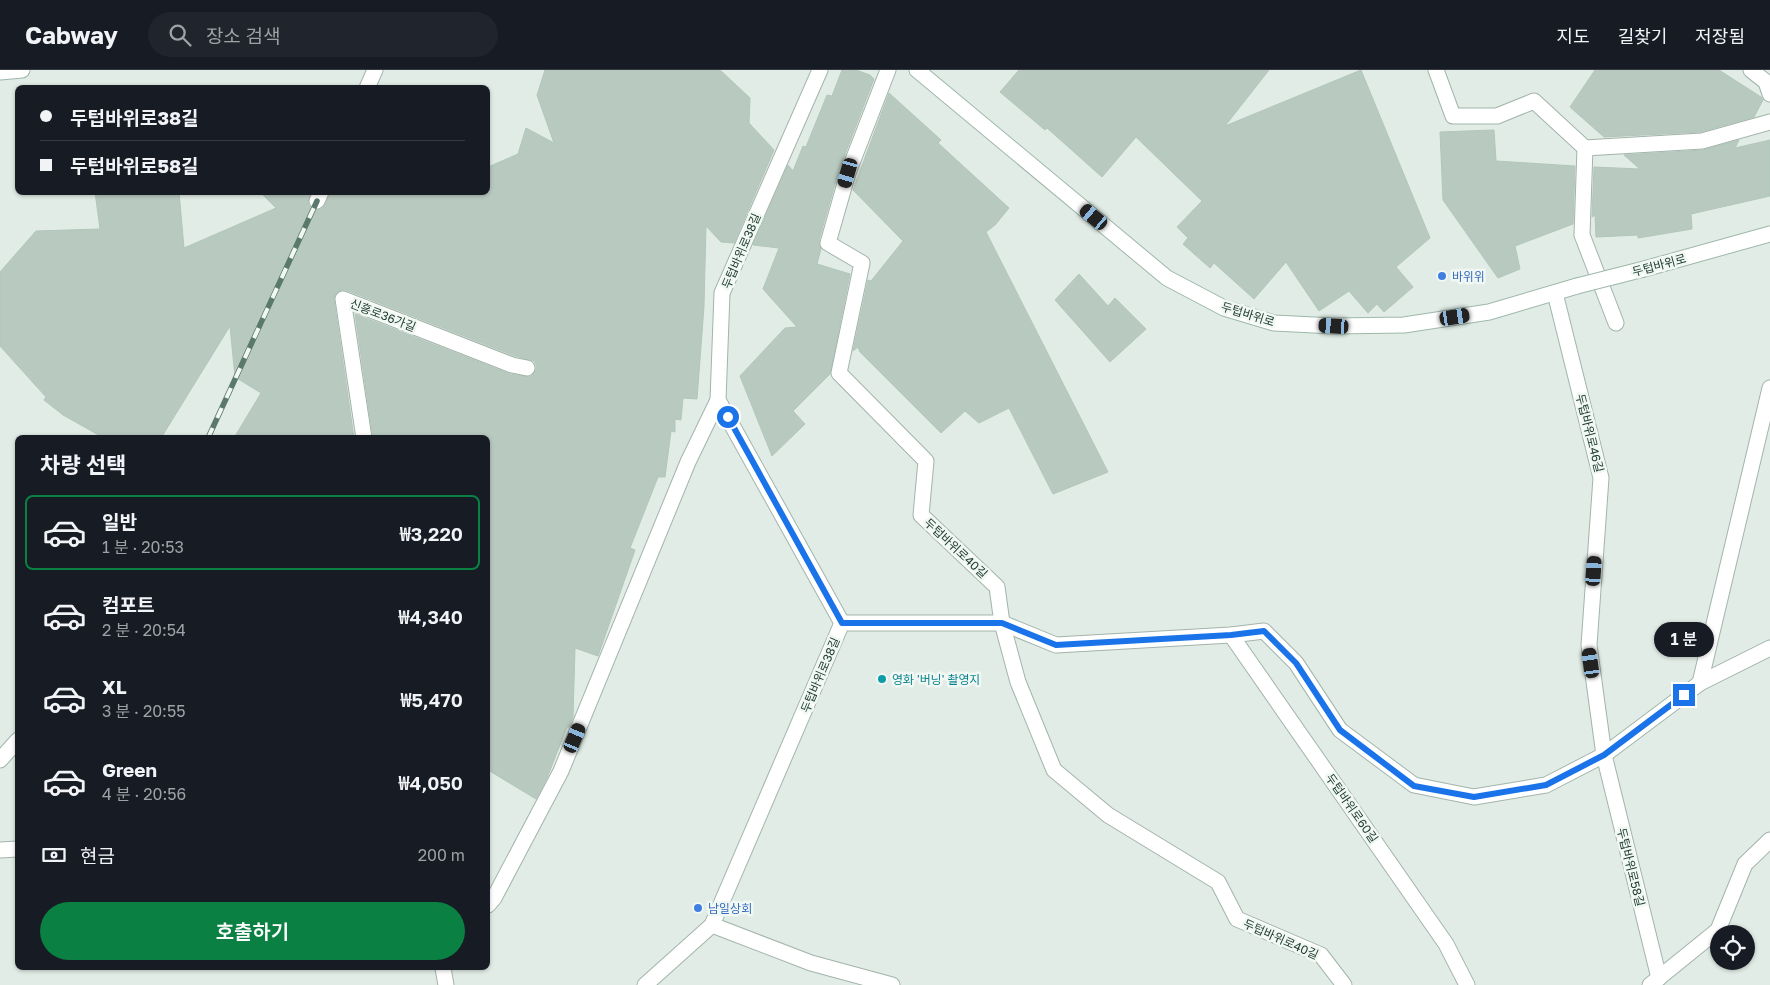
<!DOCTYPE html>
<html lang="ko">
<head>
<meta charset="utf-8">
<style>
  :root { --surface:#171b24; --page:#20242c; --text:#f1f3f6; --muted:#9ea1a6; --line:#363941; --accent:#0b8043 }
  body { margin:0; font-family:"Golos Text","Noto Sans KR",sans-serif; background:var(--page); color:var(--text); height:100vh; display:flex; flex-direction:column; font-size:19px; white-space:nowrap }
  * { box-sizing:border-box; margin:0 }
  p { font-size:16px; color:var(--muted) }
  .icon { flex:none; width:28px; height:28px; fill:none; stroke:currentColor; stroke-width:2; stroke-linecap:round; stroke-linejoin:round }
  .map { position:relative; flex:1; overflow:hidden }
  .drawer { position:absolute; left:15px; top:365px; width:475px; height:535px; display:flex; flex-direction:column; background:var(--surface); border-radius:8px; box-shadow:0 1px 4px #0004 }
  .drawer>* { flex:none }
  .guide { position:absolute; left:15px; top:15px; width:475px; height:110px; border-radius:8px; box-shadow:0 1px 4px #0004; display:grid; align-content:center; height:110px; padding:0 25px; background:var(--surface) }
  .fabs { position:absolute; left:1710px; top:855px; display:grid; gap:10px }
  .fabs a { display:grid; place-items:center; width:45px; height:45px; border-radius:50%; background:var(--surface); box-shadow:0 1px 4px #0004; font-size:25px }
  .end { position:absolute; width:22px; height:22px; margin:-11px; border:6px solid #1a73e8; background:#fff; box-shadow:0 0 0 2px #fff }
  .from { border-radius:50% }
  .bubble { position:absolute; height:35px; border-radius:18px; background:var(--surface); box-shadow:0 1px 4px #0004; font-size:16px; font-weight:600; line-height:35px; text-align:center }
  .car { position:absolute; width:15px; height:30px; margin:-15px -8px; border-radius:6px; box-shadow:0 0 4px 1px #0007; background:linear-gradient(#222 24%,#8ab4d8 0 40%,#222 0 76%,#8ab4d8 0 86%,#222 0) }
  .guide b { display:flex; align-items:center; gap:18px; height:48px; font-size:19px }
  .guide b+b { border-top:1px solid var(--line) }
  .guide i { width:12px; height:12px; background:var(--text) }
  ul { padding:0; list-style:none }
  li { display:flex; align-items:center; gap:15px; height:75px; margin:0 10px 8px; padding:0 15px; border:2px solid transparent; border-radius:8px }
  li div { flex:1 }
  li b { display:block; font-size:19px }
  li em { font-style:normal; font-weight:600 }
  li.selected { border-color:var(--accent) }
  li>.icon { width:45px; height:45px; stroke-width:1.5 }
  h2 { padding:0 25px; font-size:22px; line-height:60px }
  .pay { display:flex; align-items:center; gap:12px; height:55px; padding:0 25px; font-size:19px }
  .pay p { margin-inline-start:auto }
  .cta { display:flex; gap:10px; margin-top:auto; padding:10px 25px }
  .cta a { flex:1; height:58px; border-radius:30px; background:var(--accent); color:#fff; font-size:20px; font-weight:600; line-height:58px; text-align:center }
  header { display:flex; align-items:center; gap:30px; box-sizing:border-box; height:70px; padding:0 25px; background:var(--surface); border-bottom:1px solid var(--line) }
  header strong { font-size:24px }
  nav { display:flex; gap:28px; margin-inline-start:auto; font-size:18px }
  .search { width:350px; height:45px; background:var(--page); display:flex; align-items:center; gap:12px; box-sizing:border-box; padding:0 18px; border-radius:28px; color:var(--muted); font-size:19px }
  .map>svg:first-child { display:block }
  .building { fill:#b8cac0; stroke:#b2c6bb }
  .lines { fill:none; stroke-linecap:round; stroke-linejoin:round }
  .lane-casing { stroke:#a3b4ab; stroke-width:17 }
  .street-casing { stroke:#a3b4ab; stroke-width:17 }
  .secondary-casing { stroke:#9eb8ab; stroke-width:17 }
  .lane { stroke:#fff; stroke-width:15 }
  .street { stroke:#fff; stroke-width:15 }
  .secondary { stroke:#fff; stroke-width:15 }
  .rail-casing { stroke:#5a796c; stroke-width:5.5 }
  .rail { stroke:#f1f8f3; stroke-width:4; stroke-dasharray:11; stroke-linecap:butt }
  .secondary-bridge-casing { stroke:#9eb8ab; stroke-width:17; stroke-linecap:butt }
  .secondary-bridge { stroke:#fff; stroke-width:15 }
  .route { stroke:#1a73e8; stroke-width:6 }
  .shop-dot { fill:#3f7fe0; stroke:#f1f8f3; stroke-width:2 }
  .culture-dot { fill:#0f9aa8; stroke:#f1f8f3; stroke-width:2 }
  .labels { text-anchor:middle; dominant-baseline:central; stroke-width:5; stroke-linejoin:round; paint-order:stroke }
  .street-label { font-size:12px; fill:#203d31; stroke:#f1f8f3 }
  .shop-label { font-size:12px; fill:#366cbe; stroke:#f1f8f3; text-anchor:start }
  .culture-label { font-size:12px; fill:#0d838f; stroke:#f1f8f3; text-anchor:start }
</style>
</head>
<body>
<header>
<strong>Cabway</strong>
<div class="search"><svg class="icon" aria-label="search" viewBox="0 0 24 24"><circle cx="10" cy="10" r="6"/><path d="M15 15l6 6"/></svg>장소 검색</div>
<nav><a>지도</a><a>길찾기</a><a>저장됨</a></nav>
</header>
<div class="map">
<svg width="1770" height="915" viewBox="0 0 1770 915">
  <rect width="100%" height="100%" fill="#e0ece5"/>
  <g class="building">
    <path d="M 545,0 L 720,0 L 750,28 L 749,53 L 774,80 L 734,173 L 721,172 L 706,156 L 704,236 L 697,329 L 683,328 L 681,350 L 675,349 L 675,362 L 671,361 L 665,407 L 658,407 L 630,478 L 635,480 L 598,586 L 575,578 L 573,647 L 569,657 L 567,657 L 547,708 L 536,729 L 488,700 L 488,368 L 373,368 L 355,244 L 510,304 L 530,307 L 536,300 L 536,295 L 534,291 L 515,286 L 346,220 L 341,220 L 335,225 L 334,230 L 354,368 L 234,368 L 261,323 L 235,307 L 230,256 L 161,368 L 104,368 L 63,345 L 44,330 L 46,327 L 0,276 L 0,202 L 36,161 L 100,159 L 95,122 L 179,122 L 184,178 L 276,138 L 260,122 L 311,122 L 308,132 L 309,136 L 313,139 L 318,140 L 322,139 L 325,135 L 330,122 L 488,122 L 488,97 L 518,84 L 526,58 L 554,73 L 537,25 Z"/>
    <path d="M 842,0 L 856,0 L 870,5 L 874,9 L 839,100 L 819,170 L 821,179 L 817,194 L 850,204 L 830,304 L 793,341 L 805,354 L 772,386 L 740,306 L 785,258 L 797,257 L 763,219 L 779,178 L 753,175 L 788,95 L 793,101 L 803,76 L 806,77 L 827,25 L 832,26 Z"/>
    <path d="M 1019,0 L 1269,0 L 1225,56 L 1361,0 L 1430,168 L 1396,197 L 1413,217 L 1384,242 L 1377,234 L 1368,243 L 1349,221 L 1319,241 L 1286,192 L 1254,229 L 1214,193 L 1210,198 L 1183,174 L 1188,168 L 1177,157 L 1202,131 L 1136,67 L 1102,107 L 1047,58 L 1045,60 L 1000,22 Z"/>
    <path d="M 1595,0 L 1719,0 L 1761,27 L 1763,30 L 1754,47 L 1700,62 L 1604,67 L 1570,37 Z"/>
    <path d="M 889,23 L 941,70 L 938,73 L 1009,138 L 995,155 L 986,162 L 1108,402 L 1053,424 L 1009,338 L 979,353 L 965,341 L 941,363 L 860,282 L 858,277 L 853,281 L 868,210 L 871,211 L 903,171 L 853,120 Z"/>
    <path d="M 1494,60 L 1496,91 L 1575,96 L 1573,154 L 1515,176 L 1520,199 L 1498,208 L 1443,130 L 1440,62 Z"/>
    <path d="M 1739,70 L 1735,78 L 1770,70 L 1770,126 L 1691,144 L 1692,159 L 1638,168 L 1638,165 L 1596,167 L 1595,145 L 1592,147 L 1594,97 L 1640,99 L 1624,85 L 1703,80 Z"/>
    <path d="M 1079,204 L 1108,236 L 1115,228 L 1146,259 L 1110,292 L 1055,230 Z"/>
  </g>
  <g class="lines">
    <g class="lane-casing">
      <path id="lane" d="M 712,855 L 811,893 L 892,915"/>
    </g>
    <g class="street-casing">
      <g id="street">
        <path d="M 888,0 L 848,103 L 828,173 L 862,193 L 839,303 L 926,391 L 921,445 L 997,517 L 1002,553 L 1018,612 L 1054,700 L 1108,745 L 1218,812 L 1237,849 L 1321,885 L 1344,915"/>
        <path d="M 1436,0 L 1453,46 L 1497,46 L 1534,31 L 1585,78 L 1702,71 L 1770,52"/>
        <path d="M 1751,0 L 1766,12 L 1770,24"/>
        <path d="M 367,18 L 375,0"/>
        <path d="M 1585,78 L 1582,165 L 1616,253"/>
        <path d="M 317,131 L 321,122"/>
        <path d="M 1555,223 L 1601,408 L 1589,575 L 1604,685 L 1659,908"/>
        <path d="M 364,368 L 343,229 L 512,295 L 527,298"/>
        <path d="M 842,553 L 1002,553 L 1056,575 L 1231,565 L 1264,561 L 1296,593 L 1340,660 L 1414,715 L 1474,727 L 1546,715 L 1604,685 L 1700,613 L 1770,578"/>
        <path d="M 1231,565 L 1446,874 L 1467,915"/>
        <path d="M 1700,613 L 1770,318"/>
        <path d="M 0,690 L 18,670"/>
        <path d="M 0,780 L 18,779"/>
        <path d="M 488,835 L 494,828 L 561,701 L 688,392 L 718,330"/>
        <path d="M 443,898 L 446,915"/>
        <path d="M 645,915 L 712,855 L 842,553 L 718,330 L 722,223 L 820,0"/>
        <path d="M 1650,915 L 1718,860 L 1745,794 L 1770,770"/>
      </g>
    </g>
    <g class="secondary-casing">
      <g id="secondary">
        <path d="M 917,0 L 1167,208 L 1224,238 L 1274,253 L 1334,256 L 1404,255 L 1489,242 L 1577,216"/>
        <path d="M 0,2 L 22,0"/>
        <path d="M 1644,199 L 1770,164"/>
      </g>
    </g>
    <use href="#lane" class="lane"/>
    <use href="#street" class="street"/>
    <use href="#secondary" class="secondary"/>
    <g class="rail-casing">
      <path id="rail" d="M 208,368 L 317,131"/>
    </g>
    <use href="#rail" class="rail"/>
    <g class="secondary-bridge-casing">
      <path id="secondary-bridge" d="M 1577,216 L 1644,199"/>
    </g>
    <use href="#secondary-bridge" class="secondary-bridge"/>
  </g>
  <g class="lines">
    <path class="route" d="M 728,347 L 842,553 L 1002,553 L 1056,575 L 1231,565 L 1264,561 L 1296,593 L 1340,660 L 1414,716 L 1474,727 L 1546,715 L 1604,685 L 1684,625"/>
  </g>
  <g class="shop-dot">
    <circle cx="1442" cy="206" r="5"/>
    <circle cx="698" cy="838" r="5"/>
  </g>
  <circle class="culture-dot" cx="882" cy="609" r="5"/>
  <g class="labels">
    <g class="street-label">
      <text transform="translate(741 181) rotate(-67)">두텁바위로38길</text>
      <text transform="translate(1659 195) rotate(-15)">두텁바위로</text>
      <text transform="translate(1248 244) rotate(17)">두텁바위로</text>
      <text transform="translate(383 245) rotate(21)">신흥로36가길</text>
      <text transform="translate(1590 363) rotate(76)">두텁바위로46길</text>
      <text transform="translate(956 478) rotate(43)">두텁바위로40길</text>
      <text transform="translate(820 605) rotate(-67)">두텁바위로38길</text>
      <text transform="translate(1352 738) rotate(55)">두텁바위로60길</text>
      <text transform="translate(1631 797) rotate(76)">두텁바위로58길</text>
      <text transform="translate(1281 869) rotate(24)">두텁바위로40길</text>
    </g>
    <g class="shop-label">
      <text x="1452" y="206">바위위</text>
      <text x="708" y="838">남일상회</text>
    </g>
    <g class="culture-label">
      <text x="892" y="609">영화 '버닝' 촬영지</text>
    </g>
  </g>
</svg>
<div class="fabs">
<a><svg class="icon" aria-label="locate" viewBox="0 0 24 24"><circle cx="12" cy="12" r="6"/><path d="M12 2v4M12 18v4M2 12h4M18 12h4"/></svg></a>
</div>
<i class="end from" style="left:728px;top:347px"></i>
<i class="end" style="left:1684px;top:625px"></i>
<div class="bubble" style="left:1654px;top:552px;width:60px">1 분</div>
<i class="car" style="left:848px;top:103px;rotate:196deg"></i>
<i class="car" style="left:1094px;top:147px;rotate:310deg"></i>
<i class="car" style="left:1455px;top:247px;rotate:81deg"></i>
<i class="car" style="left:1334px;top:256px;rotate:273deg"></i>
<i class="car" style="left:1594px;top:501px;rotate:4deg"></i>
<i class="car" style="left:1591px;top:593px;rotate:352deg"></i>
<i class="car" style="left:575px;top:668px;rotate:23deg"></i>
<div class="guide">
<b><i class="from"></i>두텁바위로38길</b>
<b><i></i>두텁바위로58길</b>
</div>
<section class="drawer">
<h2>차량 선택</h2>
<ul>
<li class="selected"><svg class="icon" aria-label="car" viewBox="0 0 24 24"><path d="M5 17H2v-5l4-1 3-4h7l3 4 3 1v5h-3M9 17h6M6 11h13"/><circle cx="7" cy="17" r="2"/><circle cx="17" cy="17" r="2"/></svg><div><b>일반</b><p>1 분 · 20:53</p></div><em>₩3,220</em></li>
<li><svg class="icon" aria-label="car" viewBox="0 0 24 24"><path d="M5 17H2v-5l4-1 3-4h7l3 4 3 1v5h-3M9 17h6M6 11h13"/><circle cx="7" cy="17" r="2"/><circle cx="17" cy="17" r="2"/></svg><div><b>컴포트</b><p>2 분 · 20:54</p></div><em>₩4,340</em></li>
<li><svg class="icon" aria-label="car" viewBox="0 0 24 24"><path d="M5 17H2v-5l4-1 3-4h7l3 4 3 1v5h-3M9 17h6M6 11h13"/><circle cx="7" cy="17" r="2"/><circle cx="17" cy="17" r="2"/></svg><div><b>XL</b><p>3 분 · 20:55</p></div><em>₩5,470</em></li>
<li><svg class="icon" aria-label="car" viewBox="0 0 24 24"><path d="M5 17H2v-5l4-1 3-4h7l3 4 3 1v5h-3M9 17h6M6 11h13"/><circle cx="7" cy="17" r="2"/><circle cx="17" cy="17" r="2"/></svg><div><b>Green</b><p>4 분 · 20:56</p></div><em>₩4,050</em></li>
</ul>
<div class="pay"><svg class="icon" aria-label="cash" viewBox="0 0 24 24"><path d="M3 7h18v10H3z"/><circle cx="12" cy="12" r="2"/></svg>현금<p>200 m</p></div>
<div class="cta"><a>호출하기</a></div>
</section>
</div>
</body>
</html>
